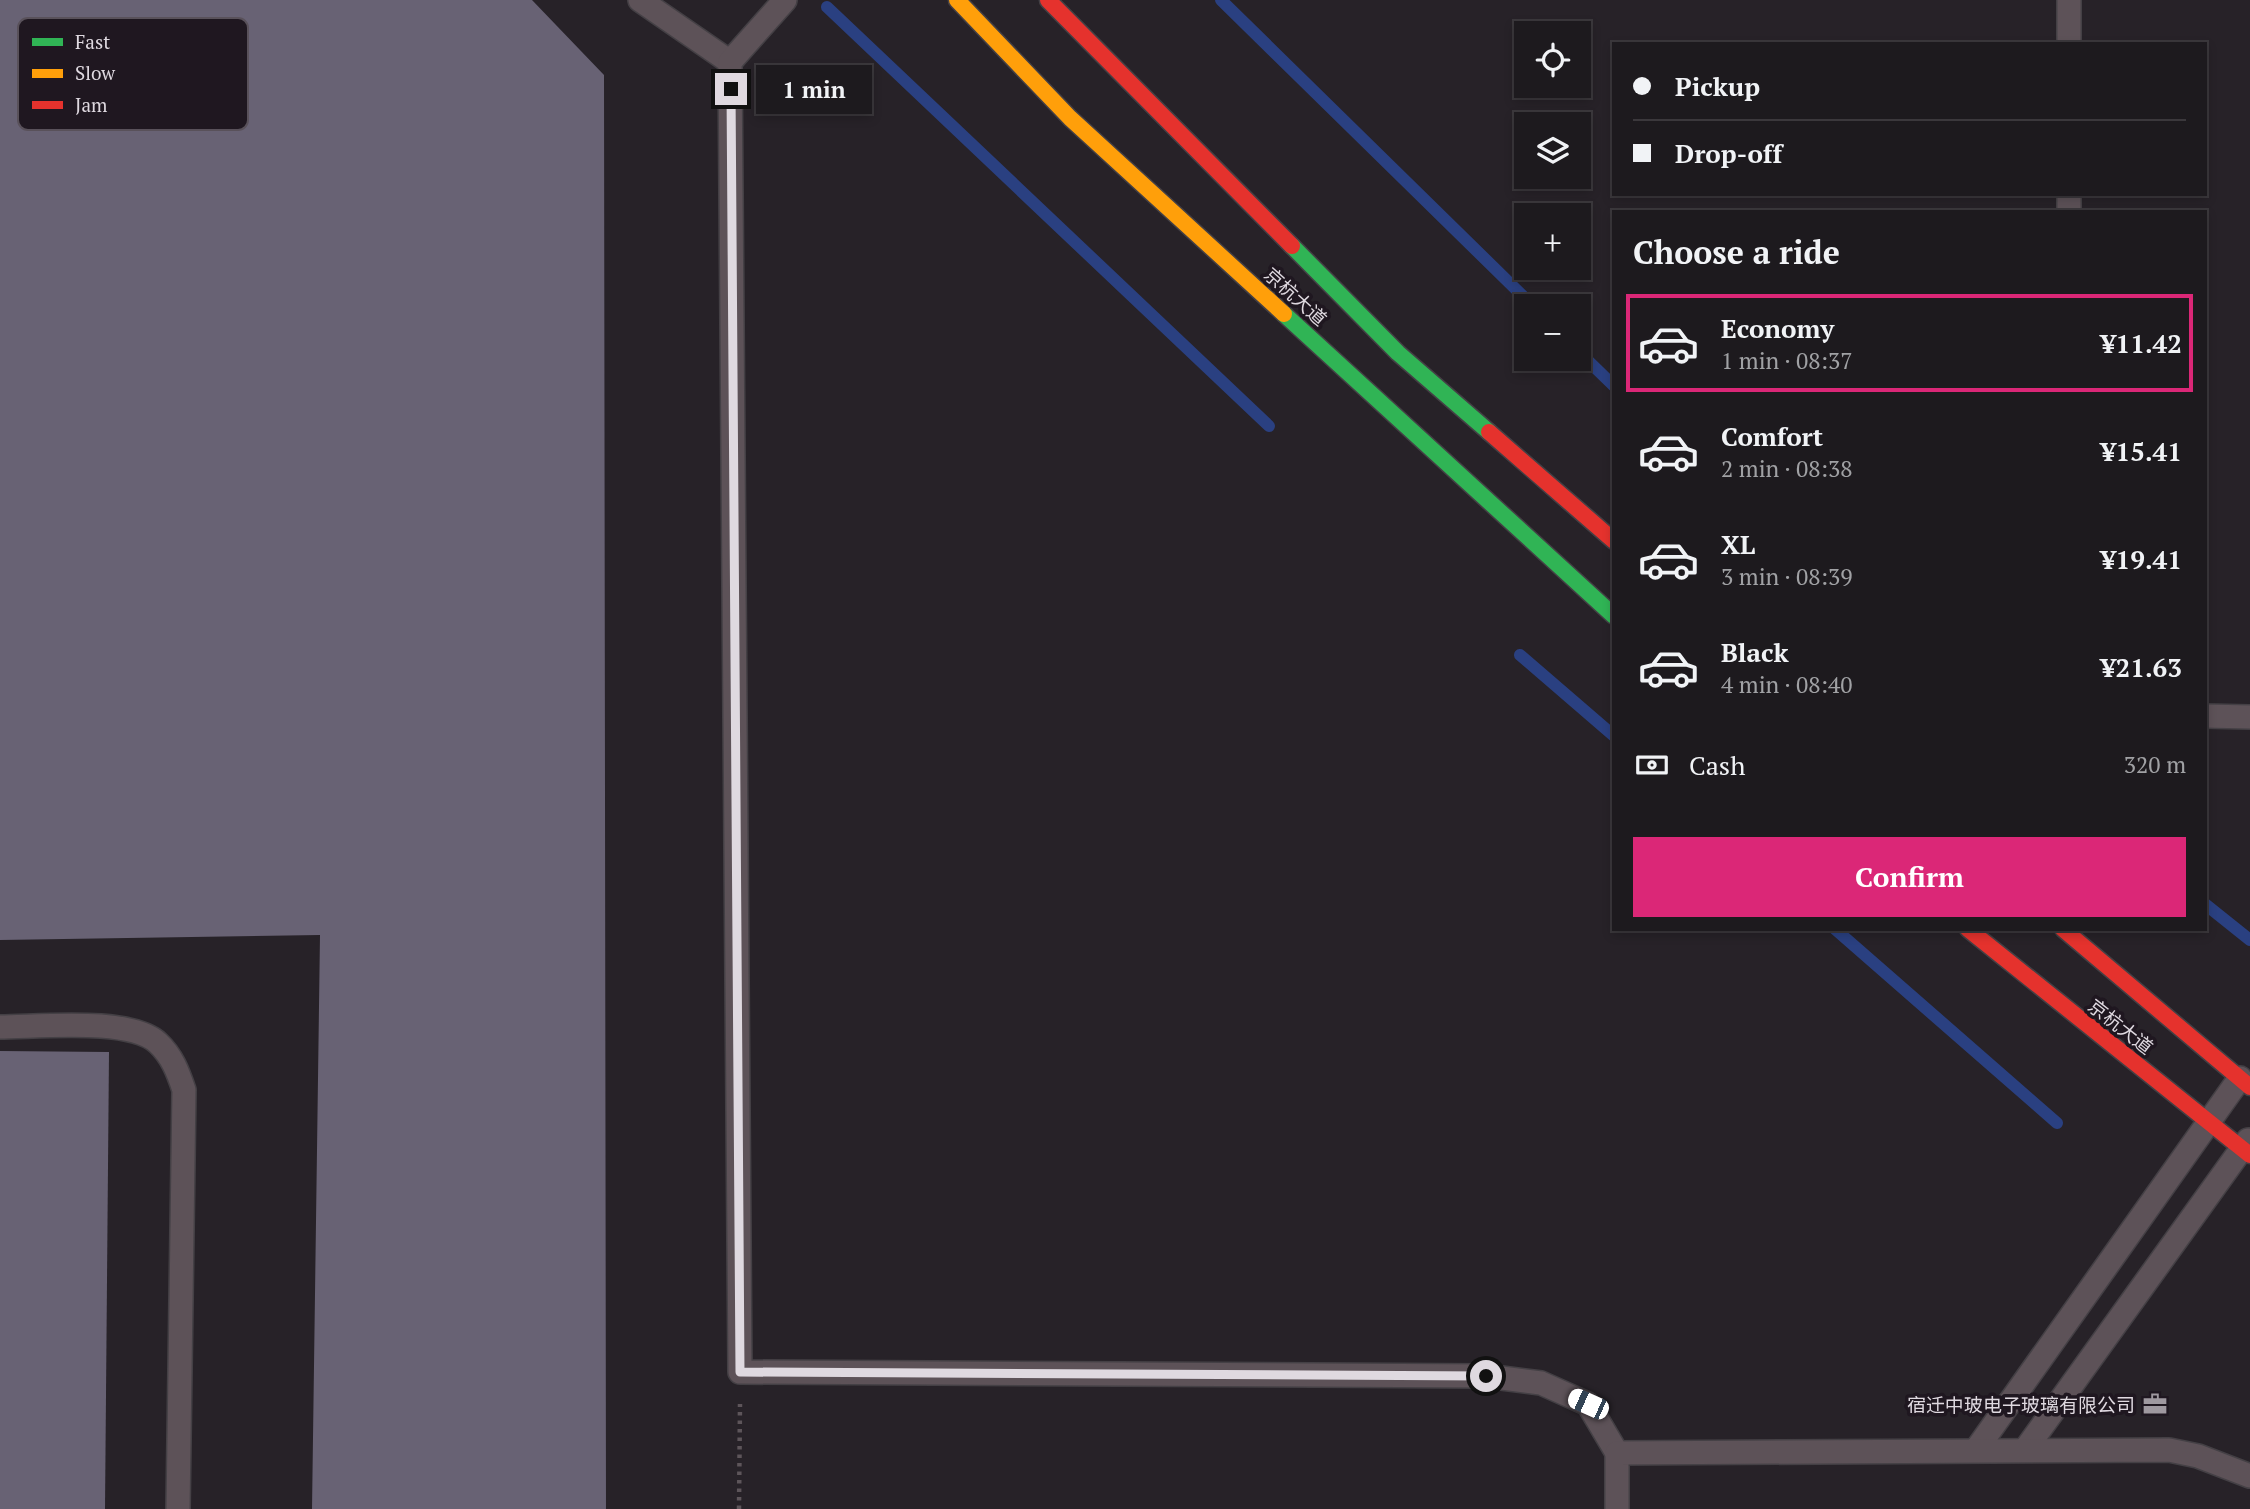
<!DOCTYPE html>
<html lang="en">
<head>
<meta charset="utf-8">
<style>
  :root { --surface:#1d1a1e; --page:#2a272b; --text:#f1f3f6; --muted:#a0a1a4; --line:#3b383c; --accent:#db2777 }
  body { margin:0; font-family:"PT Serif","Noto Sans SC",serif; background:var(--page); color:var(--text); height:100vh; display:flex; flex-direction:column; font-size:26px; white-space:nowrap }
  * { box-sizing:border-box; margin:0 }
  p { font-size:23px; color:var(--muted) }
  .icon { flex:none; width:38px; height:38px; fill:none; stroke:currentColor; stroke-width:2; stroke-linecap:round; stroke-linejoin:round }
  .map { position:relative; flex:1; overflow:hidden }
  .panel { position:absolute; left:1612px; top:210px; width:595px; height:721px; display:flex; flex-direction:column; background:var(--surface); border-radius:0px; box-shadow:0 4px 10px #0003,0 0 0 2px var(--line) }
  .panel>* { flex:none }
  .hud { position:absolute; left:1612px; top:42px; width:595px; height:154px; border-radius:0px; box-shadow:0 4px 10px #0003,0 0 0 2px var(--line); display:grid; align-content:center; height:154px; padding:0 21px; background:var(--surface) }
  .buttons { position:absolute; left:1514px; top:21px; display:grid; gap:14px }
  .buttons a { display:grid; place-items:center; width:77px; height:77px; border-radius:0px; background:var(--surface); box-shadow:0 4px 10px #0003,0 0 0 2px var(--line); font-size:35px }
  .end { position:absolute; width:32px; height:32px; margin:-16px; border:9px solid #dfd9e0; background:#111; box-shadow:0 0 0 4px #111 }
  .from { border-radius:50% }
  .bubble { position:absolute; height:49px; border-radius:0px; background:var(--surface); box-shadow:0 4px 10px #0003,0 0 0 2px var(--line); font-size:23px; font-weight:700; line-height:49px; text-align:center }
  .car { position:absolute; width:21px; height:42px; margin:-21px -10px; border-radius:9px; box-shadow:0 0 5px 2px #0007; background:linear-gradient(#fff 24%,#345 0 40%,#fff 0 76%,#345 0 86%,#fff 0) }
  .hud b { display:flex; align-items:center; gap:24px; height:66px; font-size:26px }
  .hud b+b { border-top:2px solid var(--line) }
  .hud i { width:18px; height:18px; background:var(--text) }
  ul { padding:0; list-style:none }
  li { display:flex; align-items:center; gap:21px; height:98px; margin:0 14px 10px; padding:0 7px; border:4px solid transparent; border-radius:0px }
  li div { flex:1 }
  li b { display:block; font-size:26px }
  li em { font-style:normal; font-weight:700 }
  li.active { border-color:var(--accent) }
  li>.icon { width:63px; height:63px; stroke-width:1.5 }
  h2 { padding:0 21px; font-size:32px; line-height:84px }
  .pay { display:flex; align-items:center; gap:18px; height:77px; padding:0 21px; font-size:26px }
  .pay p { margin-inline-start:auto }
  .primary-button { display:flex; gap:14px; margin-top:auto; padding:14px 21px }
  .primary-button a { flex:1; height:80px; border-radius:0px; background:var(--accent); color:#fff; font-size:28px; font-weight:700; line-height:80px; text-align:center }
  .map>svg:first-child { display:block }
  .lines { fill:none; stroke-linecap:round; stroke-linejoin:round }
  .stream { stroke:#2a4081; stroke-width:12 }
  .building { fill:#686274 }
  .lane-casing { stroke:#444045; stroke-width:26 }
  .fast-casing { stroke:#444045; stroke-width:19 }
  .slow-casing { stroke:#444045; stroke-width:19 }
  .jam-casing { stroke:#444045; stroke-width:19 }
  .path { stroke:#5d555a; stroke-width:4.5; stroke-dasharray:3.5 5; stroke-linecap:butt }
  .lane { stroke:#5d5258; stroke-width:23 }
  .fast { stroke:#30b455; stroke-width:16 }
  .slow { stroke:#ff9f0a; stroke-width:16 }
  .jam { stroke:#e5322d; stroke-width:16 }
  .route { stroke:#dfd9e0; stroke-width:9 }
  .labels { text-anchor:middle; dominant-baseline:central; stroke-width:7; stroke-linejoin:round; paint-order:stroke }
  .street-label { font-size:19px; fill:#dfd9e0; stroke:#1f1720 }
  .poi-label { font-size:19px; fill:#dfd9e0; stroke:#1f1720; text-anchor:end }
  .key { fill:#1f1720; stroke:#59515a; stroke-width:2 }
  .key-label { font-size:19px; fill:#dfd9e0 }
</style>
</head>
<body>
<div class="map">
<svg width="2250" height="1509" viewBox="0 0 2250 1509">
  <rect width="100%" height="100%" fill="#272228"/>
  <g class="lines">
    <g class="stream">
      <path d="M 1221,0 L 1533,306"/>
      <path d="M 827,7 L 1269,426"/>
      <path d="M 1578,351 L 1614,386"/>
      <path d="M 1520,655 L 1614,736"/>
      <path d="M 2205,904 L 2250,940"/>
      <path d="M 1835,929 L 2057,1123"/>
    </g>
  </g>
  <g class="building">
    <path d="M 0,0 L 532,0 L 604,75 L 606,1509 L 312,1509 L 320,935 L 0,940 Z"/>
    <path d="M 0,1051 L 109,1052 L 105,1509 L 0,1509 Z"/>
  </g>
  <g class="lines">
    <g class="lane-casing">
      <g id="lane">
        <path d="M 640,0 L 730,62"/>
        <path d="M 785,0 L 730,62 L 740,1372 L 1486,1376 L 1541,1383 L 1588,1404 L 1617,1453"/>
        <path d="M 2069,0 L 2069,44"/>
        <path d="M 2069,194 L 2069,212"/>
        <path d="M 2205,716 L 2250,717"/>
        <path d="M 0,1027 C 38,1027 131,1017 158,1043 C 172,1056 178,1072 184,1090 L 178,1509"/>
        <path d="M 1976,1450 L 2240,1078"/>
        <path d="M 2025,1450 L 2248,1140"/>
        <path d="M 1617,1509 L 1617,1453 L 2169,1450 L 2198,1456 L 2250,1476"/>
      </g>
    </g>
    <g class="fast-casing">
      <g id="fast">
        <path d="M 1292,246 L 1398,353 L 1489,432"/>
        <path d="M 1284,314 L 1614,616"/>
      </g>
    </g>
    <g class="slow-casing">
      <path id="slow" d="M 957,0 L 1070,118 L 1284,314"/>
    </g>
    <g class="jam-casing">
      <g id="jam">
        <path d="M 1048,0 L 1292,246"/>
        <path d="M 1489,432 L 1614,541"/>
        <path d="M 1968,929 L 2250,1155"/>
        <path d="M 2063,929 L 2250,1087"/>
      </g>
    </g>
    <path class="path" d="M 739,1509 L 740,1404"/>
    <use href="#lane" class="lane"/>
    <use href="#fast" class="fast"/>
    <use href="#slow" class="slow"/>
    <use href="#jam" class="jam"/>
  </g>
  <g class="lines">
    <path class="route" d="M 731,89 L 740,1372 L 1486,1376"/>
  </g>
  <defs>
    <g id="office-bare" transform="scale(1.89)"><path d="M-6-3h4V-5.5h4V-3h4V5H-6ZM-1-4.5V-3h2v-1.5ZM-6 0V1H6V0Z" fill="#9f99a0" stroke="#1f1720" stroke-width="2.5" paint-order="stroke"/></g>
  </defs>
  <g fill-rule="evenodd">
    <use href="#office-bare" x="2155" y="1404"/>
  </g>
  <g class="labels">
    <g class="street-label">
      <text transform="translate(1296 296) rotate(42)">京杭大道</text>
      <text transform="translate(2121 1026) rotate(38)">京杭大道</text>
    </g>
    <g class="poi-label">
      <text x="2135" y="1404">宿迁中玻电子玻璃有限公司</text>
    </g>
  </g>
  <rect x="18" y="18" width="230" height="112" rx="10" class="key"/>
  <rect x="32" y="38" width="31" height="8" fill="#30b455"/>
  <rect x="32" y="69" width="31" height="9" fill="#ff9f0a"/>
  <rect x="32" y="101" width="31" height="8" fill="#e5322d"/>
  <g class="key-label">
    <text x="75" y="49">Fast</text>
    <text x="75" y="80">Slow</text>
    <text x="75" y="112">Jam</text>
  </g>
</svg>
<div class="buttons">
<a><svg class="icon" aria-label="locate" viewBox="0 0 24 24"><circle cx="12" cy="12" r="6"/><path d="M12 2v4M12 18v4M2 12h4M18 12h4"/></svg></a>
<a><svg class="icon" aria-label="layers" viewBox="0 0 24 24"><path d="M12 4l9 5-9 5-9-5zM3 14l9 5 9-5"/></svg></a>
<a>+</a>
<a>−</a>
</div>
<i class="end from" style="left:1486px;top:1376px"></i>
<i class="end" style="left:731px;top:89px"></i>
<div class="bubble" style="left:756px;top:65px;width:116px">1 min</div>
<i class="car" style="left:1588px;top:1404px;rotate:294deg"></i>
<div class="hud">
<b><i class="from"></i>Pickup</b>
<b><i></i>Drop-off</b>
</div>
<section class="panel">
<h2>Choose a ride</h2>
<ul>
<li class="active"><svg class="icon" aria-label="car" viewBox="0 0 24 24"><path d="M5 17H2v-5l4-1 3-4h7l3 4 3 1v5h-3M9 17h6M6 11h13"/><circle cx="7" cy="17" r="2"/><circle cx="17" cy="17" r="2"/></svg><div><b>Economy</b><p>1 min · 08:37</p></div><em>¥11.42</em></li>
<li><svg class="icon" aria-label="car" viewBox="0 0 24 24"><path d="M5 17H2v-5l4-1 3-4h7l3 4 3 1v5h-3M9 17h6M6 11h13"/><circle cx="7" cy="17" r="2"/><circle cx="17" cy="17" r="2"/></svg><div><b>Comfort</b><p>2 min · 08:38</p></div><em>¥15.41</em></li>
<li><svg class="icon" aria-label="car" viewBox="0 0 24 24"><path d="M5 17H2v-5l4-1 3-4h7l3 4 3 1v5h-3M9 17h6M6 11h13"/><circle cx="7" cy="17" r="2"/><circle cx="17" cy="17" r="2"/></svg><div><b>XL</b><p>3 min · 08:39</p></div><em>¥19.41</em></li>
<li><svg class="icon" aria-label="car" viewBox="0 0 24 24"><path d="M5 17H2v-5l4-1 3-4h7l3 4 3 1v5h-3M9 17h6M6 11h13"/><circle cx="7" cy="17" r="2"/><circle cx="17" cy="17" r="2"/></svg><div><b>Black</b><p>4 min · 08:40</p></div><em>¥21.63</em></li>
</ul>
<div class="pay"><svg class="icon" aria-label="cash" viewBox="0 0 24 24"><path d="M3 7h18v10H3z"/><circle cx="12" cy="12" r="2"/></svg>Cash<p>320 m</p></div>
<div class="primary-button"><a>Confirm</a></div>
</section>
</div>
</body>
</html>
